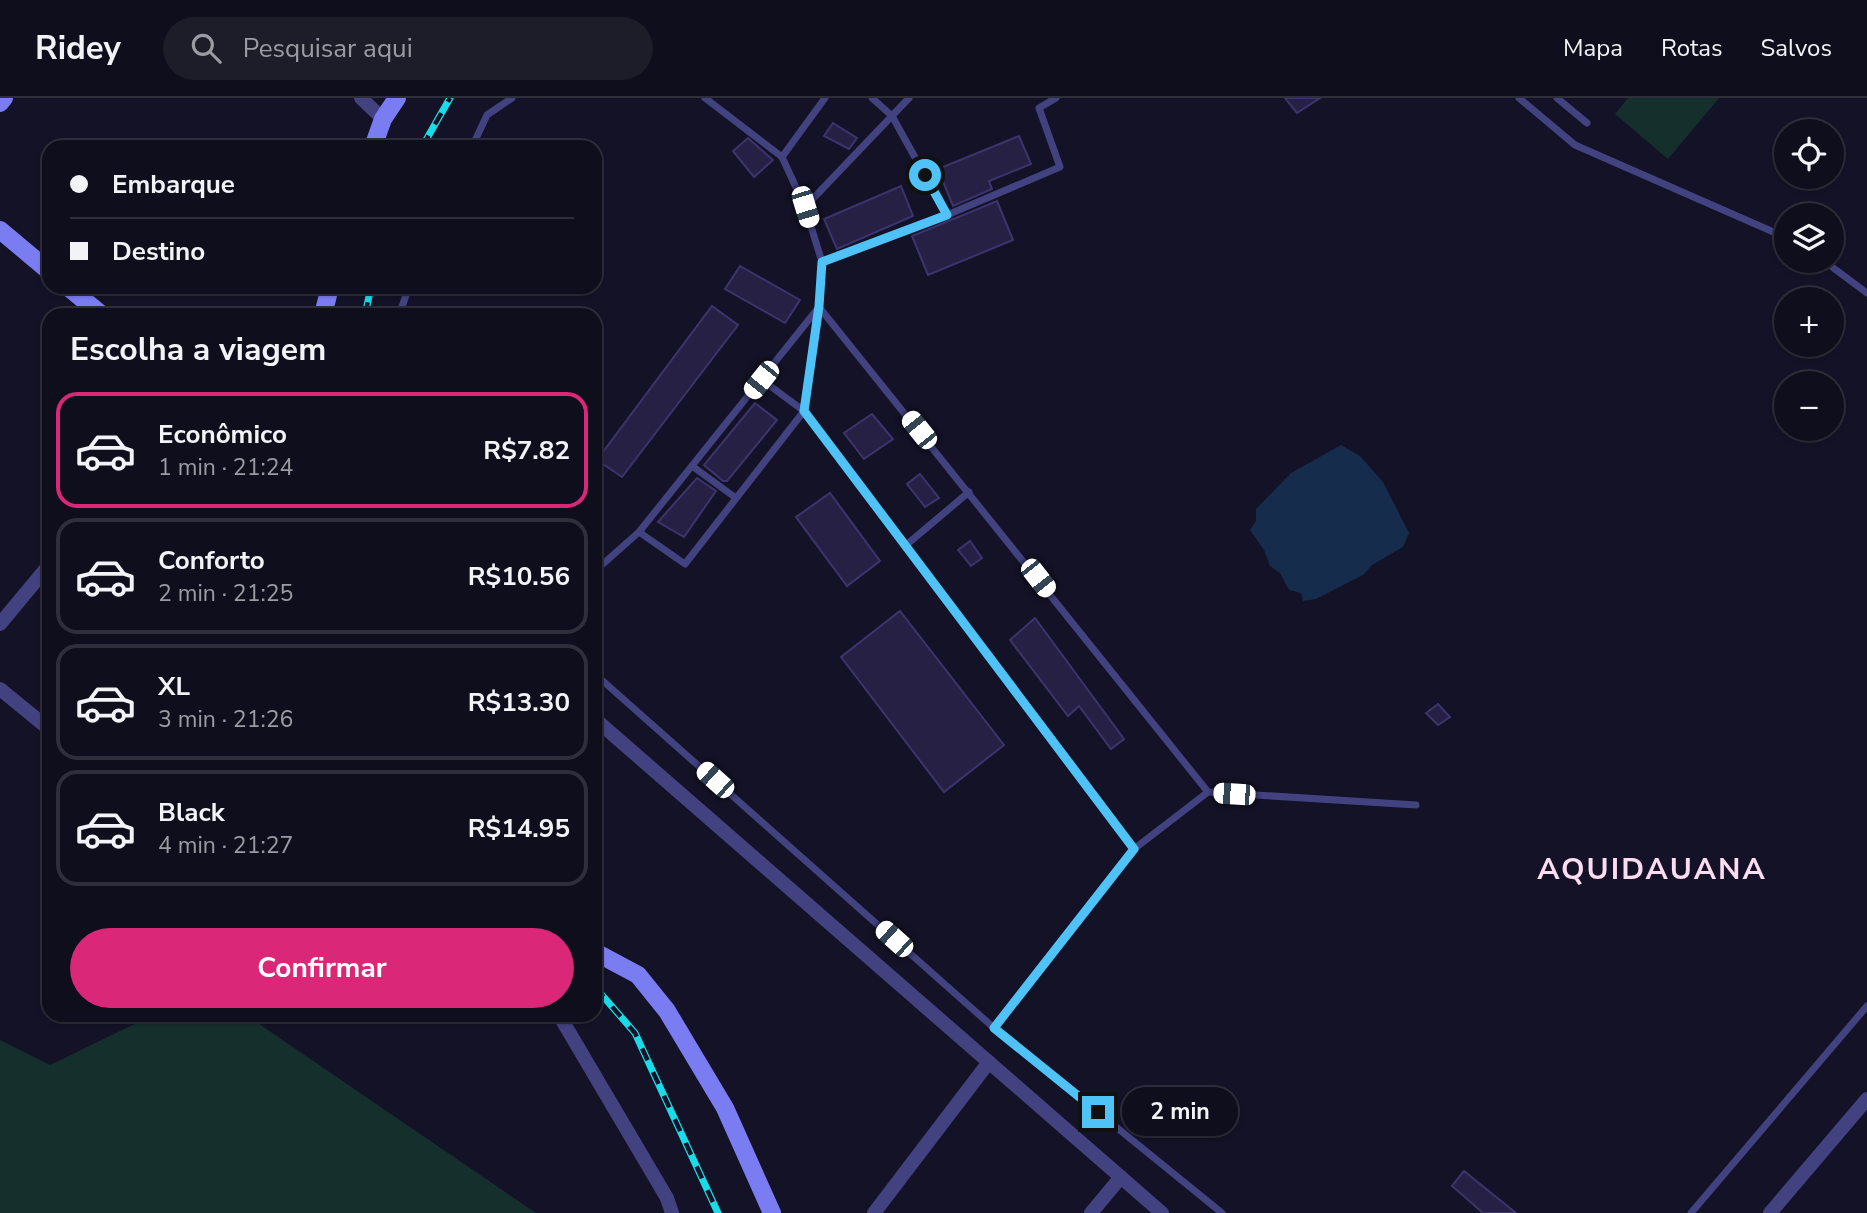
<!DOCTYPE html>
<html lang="pt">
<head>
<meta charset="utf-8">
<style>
  :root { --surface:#0f0e1c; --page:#1d1c29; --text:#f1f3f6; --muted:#9b9ca3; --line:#2f2e3b; --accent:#db2777 }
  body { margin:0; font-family:"Nunito Sans",sans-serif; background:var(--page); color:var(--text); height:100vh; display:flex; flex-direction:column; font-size:26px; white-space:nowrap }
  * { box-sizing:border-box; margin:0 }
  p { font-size:23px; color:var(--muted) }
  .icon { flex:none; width:38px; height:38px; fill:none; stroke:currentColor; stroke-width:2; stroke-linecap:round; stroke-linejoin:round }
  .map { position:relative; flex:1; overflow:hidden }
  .details { position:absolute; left:42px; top:210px; width:560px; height:714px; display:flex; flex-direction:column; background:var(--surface); border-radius:21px; box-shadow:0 2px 5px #0004,0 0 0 2px var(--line) }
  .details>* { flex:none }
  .guide { position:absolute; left:42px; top:42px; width:560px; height:154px; border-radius:21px; box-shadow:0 2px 5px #0004,0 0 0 2px var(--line); display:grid; align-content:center; height:154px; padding:0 28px; background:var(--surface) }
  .buttons { position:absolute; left:1774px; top:21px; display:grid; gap:14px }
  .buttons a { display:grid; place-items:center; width:70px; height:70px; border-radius:50%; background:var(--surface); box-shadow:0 2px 5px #0004,0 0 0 2px var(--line); font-size:35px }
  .end { position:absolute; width:32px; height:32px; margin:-16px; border:9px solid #4fc3f7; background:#111; box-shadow:0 0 0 4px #111 }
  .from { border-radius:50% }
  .bubble { position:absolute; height:49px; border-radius:24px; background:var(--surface); box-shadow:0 2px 5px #0004,0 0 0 2px var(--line); font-size:23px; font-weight:700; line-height:49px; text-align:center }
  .car { position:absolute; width:21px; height:42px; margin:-21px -10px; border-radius:9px; box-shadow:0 0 5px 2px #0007; background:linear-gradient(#fff 24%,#345 0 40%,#fff 0 76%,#345 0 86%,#fff 0) }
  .guide b { display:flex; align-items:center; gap:24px; height:66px; font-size:26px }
  .guide b+b { border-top:2px solid var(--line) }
  .guide i { width:18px; height:18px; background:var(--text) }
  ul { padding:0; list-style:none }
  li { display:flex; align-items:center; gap:21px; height:116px; margin:0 14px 10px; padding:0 14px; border:4px solid var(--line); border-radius:21px }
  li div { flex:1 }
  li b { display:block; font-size:26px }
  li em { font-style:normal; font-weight:700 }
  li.active { border-color:var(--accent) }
  li>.icon { width:63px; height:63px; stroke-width:1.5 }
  h2 { padding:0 28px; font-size:32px; line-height:84px }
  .action { display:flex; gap:14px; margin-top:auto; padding:14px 28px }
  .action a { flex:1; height:80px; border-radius:42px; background:var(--accent); color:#fff; font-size:28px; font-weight:700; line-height:80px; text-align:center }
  header { display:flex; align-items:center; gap:42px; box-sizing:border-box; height:98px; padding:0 35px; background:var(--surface); border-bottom:2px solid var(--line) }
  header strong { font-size:33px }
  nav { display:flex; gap:38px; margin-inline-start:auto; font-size:24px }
  .search { width:490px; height:63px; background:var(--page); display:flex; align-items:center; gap:18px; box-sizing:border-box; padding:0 24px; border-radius:38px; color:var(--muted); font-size:26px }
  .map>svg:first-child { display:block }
  .green { fill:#152f2d }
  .water { fill:#162c4c }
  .building { fill:#262045; stroke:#3d346e; stroke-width:2 }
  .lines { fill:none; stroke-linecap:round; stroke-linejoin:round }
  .lane { stroke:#424280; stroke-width:7 }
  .street { stroke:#424280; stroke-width:14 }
  .secondary { stroke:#7a7cf2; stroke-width:18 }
  .rail-casing { stroke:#19dce8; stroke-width:7 }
  .rail { stroke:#141226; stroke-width:4.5; stroke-dasharray:13; stroke-linecap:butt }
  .route { stroke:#4fc3f7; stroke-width:9 }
  .labels { text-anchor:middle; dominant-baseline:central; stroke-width:7; stroke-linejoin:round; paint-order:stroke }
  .district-label { font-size:30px; font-weight:bold; letter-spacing:2px; fill:#fcdcf1; stroke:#141226 }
</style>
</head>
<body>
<header>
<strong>Ridey</strong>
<div class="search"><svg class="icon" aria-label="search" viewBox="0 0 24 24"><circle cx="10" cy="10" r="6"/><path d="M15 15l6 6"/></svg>Pesquisar aqui</div>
<nav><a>Mapa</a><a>Rotas</a><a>Salvos</a></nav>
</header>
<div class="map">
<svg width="1867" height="1115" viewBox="0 0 1867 1115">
  <rect width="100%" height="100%" fill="#141226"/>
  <g class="green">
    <path d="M 1628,0 L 1719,0 L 1668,61 L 1615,16 Z"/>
    <path d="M 153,917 L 246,917 L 536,1115 L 0,1115 L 0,942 L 50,967 Z"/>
  </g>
  <path class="water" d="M 1341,347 L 1360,358 L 1383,384 L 1409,435 L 1403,449 L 1372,467 L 1363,477 L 1316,501 L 1303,503 L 1301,495 L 1289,492 L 1280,475 L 1270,468 L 1264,452 L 1250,432 L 1256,423 L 1256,411 L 1291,375 Z"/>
  <g class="building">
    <path d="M 1285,0 L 1320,0 L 1297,15 Z"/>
    <path d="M 833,25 L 857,40 L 849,51 L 824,38 Z"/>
    <path d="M 1019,38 L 1031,66 L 989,83 L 992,91 L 953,108 L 938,71 Z"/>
    <path d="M 748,40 L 773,62 L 754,79 L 733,53 Z"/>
    <path d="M 901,88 L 913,118 L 837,151 L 824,121 Z"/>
    <path d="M 997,103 L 1013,142 L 928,177 L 912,138 Z"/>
    <path d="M 740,168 L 800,202 L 785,225 L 725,191 Z"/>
    <path d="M 712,208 L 738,227 L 622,379 L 597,362 Z"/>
    <path d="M 755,305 L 777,322 L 727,383 L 723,383 L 704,367 Z"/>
    <path d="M 872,316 L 893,341 L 864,361 L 844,335 Z"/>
    <path d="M 920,376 L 939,400 L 925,409 L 907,386 Z"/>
    <path d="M 697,380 L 716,393 L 684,439 L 658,424 Z"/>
    <path d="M 830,395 L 880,463 L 847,488 L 796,419 Z"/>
    <path d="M 970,443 L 982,460 L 971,468 L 958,452 Z"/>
    <path d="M 900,513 L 1004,647 L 944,694 L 841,559 Z"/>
    <path d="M 1035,520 L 1124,641 L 1111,651 L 1079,608 L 1068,618 L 1010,542 Z"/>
    <path d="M 1438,606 L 1450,619 L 1438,627 L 1426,615 Z"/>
    <path d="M 1464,1073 L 1516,1115 L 1483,1115 L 1452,1088 Z"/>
  </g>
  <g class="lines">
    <g class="lane">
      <path d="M 705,0 L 782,59 L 805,109 L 822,164"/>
      <path d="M 872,0 L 892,18 L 947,117"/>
      <path d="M 1056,0 L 1039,10 L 1060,69 L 947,117 L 822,164 L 819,209 L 804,313 L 1134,751"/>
      <path d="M 1519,0 L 1575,47 L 1787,140"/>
      <path d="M 1557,0 L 1587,25"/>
      <path d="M 472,49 L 487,17 L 512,0"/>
      <path d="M 782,59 L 825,0"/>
      <path d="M 805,109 L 909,0"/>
      <path d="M 1824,163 L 1867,195"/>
      <path d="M 399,217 L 409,189"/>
      <path d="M 762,282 L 804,313 L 685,466 L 639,434 L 819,209 L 1208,694 L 1416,707"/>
      <path d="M 692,368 L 736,400"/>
      <path d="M 905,448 L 969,394"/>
      <path d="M 595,473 L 639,434"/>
      <path d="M 595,576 L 994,930"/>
      <path d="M 1208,694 L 1134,751 L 994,930 L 1222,1115"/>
      <path d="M 1691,1115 L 1867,908"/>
    </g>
    <g class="street">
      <path d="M 361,0 L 383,21"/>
      <path d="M 0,526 L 49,467"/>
      <path d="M 0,591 L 49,631"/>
      <path d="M 595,621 L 1162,1115"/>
      <path d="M 559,917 L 667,1100 L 672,1115"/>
      <path d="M 874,1115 L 989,964"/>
      <path d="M 1091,1115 L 1121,1079"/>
      <path d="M 1770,1115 L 1867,1001"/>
    </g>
    <g class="secondary">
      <path d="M 0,5 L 4,0"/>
      <path d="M 373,49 L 383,21 L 397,0"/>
      <path d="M 0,132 L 49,173"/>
      <path d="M 68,189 L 102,217"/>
      <path d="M 323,217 L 330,189"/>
      <path d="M 595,854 L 638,877 L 667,913 L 725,1010 L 772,1115"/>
    </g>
    <g class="rail-casing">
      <g id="rail">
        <path d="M 422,49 L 450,0"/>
        <path d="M 365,217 L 371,189"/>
        <path d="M 595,889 L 635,935 L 718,1115"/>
      </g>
    </g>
    <use href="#rail" class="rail"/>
  </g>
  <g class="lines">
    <path class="route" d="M 925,77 L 947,117 L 822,164 L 819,208 L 804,313 L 1134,751 L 994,930 L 1098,1014"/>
  </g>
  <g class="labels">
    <g class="district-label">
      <text x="1652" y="771">AQUIDAUANA</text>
    </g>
  </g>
</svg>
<div class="buttons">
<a><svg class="icon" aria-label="locate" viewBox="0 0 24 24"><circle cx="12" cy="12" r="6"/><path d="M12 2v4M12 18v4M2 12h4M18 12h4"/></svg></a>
<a><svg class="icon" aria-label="layers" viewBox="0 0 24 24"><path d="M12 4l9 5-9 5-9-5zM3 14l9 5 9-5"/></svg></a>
<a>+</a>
<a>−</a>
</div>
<i class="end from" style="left:925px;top:77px"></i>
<i class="end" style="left:1098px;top:1014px"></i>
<div class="bubble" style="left:1122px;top:989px;width:116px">2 min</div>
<i class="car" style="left:805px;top:109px;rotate:163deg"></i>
<i class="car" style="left:761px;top:282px;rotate:219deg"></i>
<i class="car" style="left:919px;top:332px;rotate:321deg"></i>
<i class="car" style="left:1038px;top:480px;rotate:142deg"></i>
<i class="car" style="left:715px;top:682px;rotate:312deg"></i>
<i class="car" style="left:1234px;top:696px;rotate:274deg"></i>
<i class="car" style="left:894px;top:841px;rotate:312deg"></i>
<div class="guide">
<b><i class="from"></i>Embarque</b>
<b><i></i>Destino</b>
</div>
<section class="details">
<h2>Escolha a viagem</h2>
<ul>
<li class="active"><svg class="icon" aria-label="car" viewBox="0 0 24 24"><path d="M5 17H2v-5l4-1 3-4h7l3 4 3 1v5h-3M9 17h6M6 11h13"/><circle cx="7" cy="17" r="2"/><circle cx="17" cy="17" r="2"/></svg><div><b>Econômico</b><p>1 min · 21:24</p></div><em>R$7.82</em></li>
<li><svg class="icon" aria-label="car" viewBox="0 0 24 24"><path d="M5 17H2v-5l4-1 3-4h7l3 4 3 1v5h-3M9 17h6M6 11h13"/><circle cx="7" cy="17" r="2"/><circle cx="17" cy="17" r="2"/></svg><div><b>Conforto</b><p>2 min · 21:25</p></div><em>R$10.56</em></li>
<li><svg class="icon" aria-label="car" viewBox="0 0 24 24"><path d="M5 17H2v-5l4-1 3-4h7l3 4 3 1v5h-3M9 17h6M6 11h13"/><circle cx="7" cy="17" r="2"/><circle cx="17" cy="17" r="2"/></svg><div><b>XL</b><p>3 min · 21:26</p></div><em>R$13.30</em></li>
<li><svg class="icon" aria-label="car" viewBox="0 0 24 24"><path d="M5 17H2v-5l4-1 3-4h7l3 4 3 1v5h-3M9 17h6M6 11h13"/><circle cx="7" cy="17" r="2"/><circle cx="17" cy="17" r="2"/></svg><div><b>Black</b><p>4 min · 21:27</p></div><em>R$14.95</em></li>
</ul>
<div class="action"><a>Confirmar</a></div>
</section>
</div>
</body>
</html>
